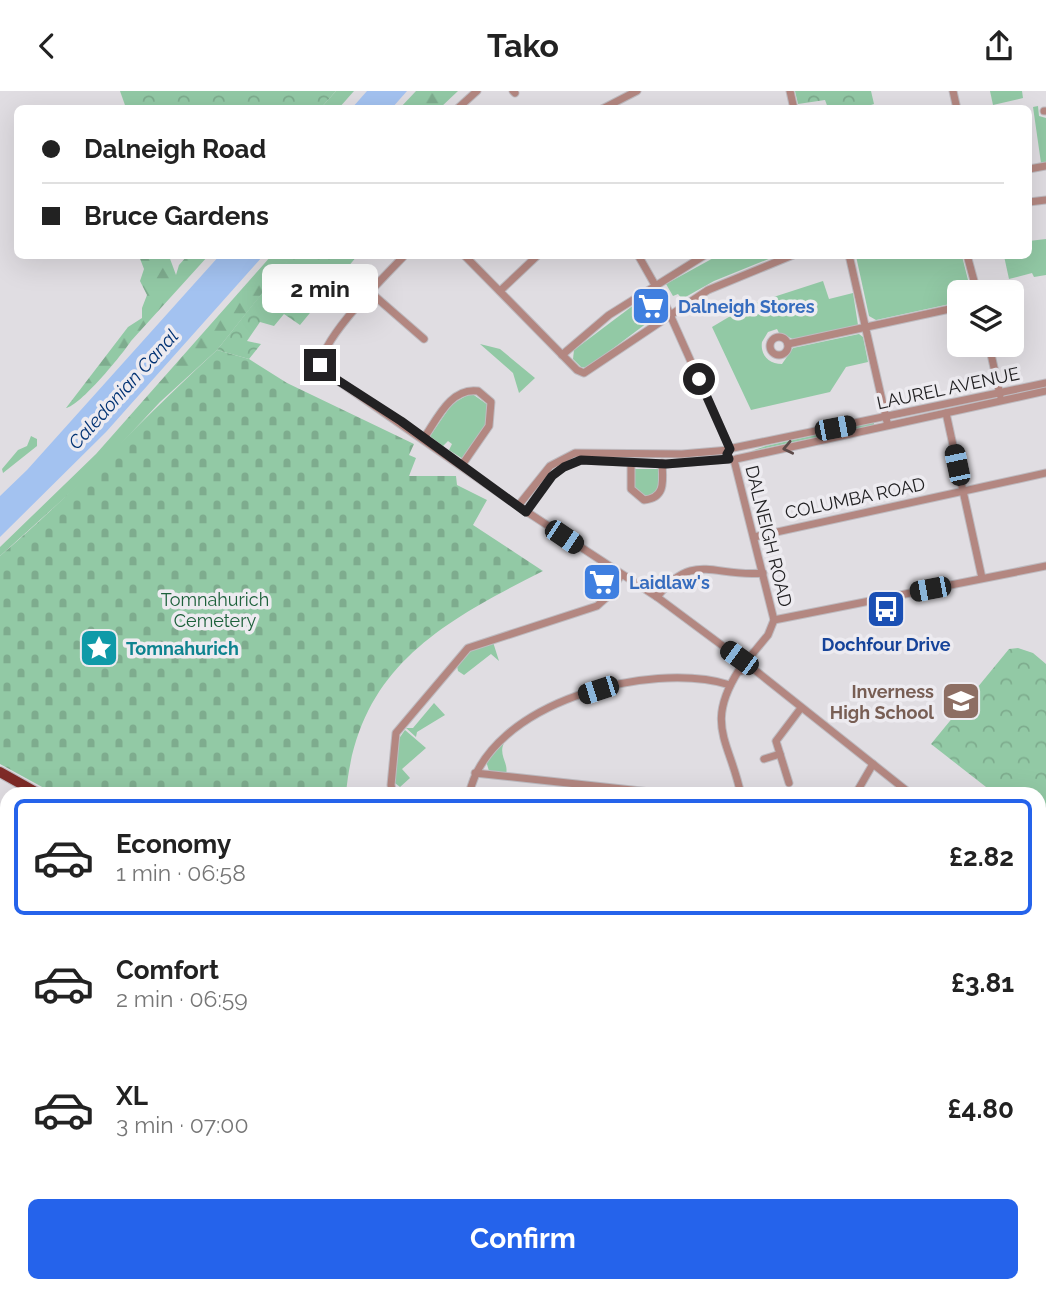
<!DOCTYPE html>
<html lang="en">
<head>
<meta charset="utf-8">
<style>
  :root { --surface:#fff; --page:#f6f6f6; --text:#222; --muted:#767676; --line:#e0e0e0; --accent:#2563eb }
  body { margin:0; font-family:Raleway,sans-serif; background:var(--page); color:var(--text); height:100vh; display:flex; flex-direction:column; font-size:26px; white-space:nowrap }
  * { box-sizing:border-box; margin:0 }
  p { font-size:23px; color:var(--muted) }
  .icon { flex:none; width:38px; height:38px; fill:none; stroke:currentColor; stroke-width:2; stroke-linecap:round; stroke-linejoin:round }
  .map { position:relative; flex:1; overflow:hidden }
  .drawer { position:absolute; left:0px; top:696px; width:1046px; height:506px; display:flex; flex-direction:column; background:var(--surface); border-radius:21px 21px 0 0; box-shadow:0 7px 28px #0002 }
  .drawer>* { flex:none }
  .top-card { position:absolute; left:14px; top:14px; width:1018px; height:154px; border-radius:10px; box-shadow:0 7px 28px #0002; display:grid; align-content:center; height:154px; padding:0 28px; background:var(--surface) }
  .buttons { position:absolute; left:947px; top:189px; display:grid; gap:14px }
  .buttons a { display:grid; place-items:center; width:77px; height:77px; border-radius:10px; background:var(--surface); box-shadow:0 7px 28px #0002; font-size:35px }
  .end { position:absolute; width:32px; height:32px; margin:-16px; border:9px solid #222123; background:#fff; box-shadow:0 0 0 4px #fff }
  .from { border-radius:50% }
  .bubble { position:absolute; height:49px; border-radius:10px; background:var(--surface); box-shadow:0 7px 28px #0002; font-size:23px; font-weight:700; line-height:49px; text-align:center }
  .car { position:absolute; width:21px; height:42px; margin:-21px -10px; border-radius:9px; box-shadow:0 0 5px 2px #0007; background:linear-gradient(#222 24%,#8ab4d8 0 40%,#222 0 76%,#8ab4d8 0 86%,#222 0) }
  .top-card b { display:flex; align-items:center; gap:24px; height:66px; font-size:26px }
  .top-card b+b { border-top:2px solid var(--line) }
  .top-card i { width:18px; height:18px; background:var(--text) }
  ul { padding:12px 0 0; list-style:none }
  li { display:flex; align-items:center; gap:21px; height:116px; margin:0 14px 10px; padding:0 14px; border:4px solid transparent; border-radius:10px }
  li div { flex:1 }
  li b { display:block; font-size:26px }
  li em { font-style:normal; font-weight:700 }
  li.selected { border-color:var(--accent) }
  li>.icon { width:63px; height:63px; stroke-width:1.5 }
  .cta { display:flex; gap:14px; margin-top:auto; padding:14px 28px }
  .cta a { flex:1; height:80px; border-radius:10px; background:var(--accent); color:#fff; font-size:28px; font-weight:700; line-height:80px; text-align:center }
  header { display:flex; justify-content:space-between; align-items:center; height:91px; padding:0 28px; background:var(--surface); font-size:32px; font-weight:700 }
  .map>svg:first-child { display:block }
  .green { fill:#92c9a5 }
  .forest { fill:url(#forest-firs) }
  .cemetery { fill:url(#cemetery-stones) }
  .park { fill:url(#park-crowns) }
  .water { fill:#a3c2f0 }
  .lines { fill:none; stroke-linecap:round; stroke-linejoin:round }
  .minor-casing { stroke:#bebbc0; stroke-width:9 }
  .trunk-casing { stroke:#bebbc0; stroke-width:12 }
  .minor { stroke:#b38781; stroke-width:7 }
  .trunk { stroke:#7e2b27; stroke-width:10 }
  .oneway { stroke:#5c4a49 }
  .route { stroke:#222123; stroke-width:9 }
  .labels { text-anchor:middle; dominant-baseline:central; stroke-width:7; stroke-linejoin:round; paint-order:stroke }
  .shop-label { font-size:18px; font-weight:bold; fill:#366cbe; stroke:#edebf0; text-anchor:start }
  .street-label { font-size:18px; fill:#222123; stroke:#edebf0 }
  .park-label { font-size:18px; fill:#1d613b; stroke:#edebf0 }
  .transit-label { font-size:18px; font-weight:bold; fill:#164399; stroke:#edebf0 }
  .culture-label { font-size:18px; font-weight:bold; fill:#0d838f; stroke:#edebf0; text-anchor:start }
  .education-label { font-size:18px; font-weight:bold; fill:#785e54; stroke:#edebf0; text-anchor:end }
  .water-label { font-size:19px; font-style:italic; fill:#023374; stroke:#edebf0 }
</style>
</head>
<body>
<header><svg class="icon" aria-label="back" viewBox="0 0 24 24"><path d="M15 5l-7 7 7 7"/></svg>Tako<svg class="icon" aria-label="share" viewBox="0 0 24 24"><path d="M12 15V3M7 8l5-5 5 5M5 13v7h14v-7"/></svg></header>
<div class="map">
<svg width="1046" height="1201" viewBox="0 0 1046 1201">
  <defs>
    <pattern id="forest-firs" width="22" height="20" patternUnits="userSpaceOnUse" patternTransform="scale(1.75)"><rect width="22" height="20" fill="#92c9a5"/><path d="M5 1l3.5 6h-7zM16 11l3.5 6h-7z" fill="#7eac8e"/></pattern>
    <pattern id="cemetery-stones" width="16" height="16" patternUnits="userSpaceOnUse" patternTransform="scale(1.75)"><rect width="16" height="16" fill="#92c9a5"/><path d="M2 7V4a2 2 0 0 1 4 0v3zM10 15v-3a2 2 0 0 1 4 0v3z" fill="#7eac8e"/></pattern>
    <pattern id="park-crowns" width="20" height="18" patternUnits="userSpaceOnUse" patternTransform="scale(1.75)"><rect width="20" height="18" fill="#92c9a5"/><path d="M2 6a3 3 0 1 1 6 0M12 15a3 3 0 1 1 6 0" fill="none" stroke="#7eac8e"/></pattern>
  </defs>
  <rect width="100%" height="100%" fill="#e0dde2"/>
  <g class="green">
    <path d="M 990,0 L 1022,0 L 1023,7 L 993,14 Z"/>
    <path d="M 1038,15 L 1039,25 L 1046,27 L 1046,71 L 1041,72 L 1033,16 Z"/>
    <path d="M 1046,148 L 1046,184 L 1034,186 L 1032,182 L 1009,188 L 1004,165 L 1029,164 L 1029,150 Z"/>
    <path d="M 717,165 L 776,165 L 714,190 L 682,208 L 678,203 L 673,205 L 666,193 Z"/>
    <path d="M 856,165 L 962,165 L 971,201 L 959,201 L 959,211 L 876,229 L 869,225 Z"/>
    <path d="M 823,190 L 829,208 L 853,202 L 858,234 L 793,248 L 779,242 L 777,238 L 768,241 L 762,251 C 760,264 769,273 782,273 L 793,257 L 859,243 L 863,246 L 868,271 L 846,276 L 830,301 L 751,319 L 712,236 L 749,214 Z"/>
    <path d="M 643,207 L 655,226 L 587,277 L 581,276 L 573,268 L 574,259 Z"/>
    <path d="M 480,253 L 500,258 L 535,287 L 519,302 L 513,282 Z"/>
    <path d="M 471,302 L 488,314 L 486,334 L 463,368 L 449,359 L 452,353 L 448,350 L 443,355 L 430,345 L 452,313 Z"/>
    <path d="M 874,331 L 874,334 L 751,360 L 766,355 Z"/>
    <path d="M 634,378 L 660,378 L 661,391 L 655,403 L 645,406 L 634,398 Z"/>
    <path d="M 493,551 L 499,570 L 491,563 L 464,584 L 458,580 L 457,575 L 473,557 Z"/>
    <path d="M 434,612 L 445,624 L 417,641 L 416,646 L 406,637 L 413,637 Z"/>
    <path d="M 405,639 L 426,657 L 402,678 L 410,687 L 400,696 L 395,692 L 398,649 Z"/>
    <path d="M 504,652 C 498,664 509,672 506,683 L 489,680 L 486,670 Z"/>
  </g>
  <g class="forest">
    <path d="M 336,0 L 354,0 L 339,17 L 320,18 Z"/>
    <path d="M 416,0 L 458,0 L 440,17 L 400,17 Z"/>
    <path d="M 139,165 L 169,165 L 176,184 L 179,174 L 187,165 L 208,165 L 131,250 C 122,264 80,315 66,317 L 128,236 L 142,227 L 142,217 L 147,204 L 140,190 L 144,178 Z"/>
    <path d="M 271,165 L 292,165 L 217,259 L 160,311 L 102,373 L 0,465 L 0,456 L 96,363 Z"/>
    <path d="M 31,345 L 37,348 L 37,355 L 3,382 L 2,378 L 18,359 L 27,355 Z"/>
  </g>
  <path class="cemetery" d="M 217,259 L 249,268 L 287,292 L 414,353 L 409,364 L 416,367 L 409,385 L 456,385 L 457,394 L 487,409 L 473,434 L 543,480 C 441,532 357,577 346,703 L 66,704 L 44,697 L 0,673 L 0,465 C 76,400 143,327 217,259 Z"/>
  <g class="park">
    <path d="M 120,0 L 336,0 L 320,18 L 126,17 Z"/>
    <path d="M 795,0 L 871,0 L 874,13 L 862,17 L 828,17 L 825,9 L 798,13 Z"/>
    <path d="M 292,164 L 357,165 L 300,234 L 284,223 L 274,235 L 260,231 L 247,250 L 261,253 L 249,268 L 217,259 Z"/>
    <path d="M 1018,557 L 1033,562 L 1046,573 L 1046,744 L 1040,739 L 1040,704 L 995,703 L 931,653 L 1009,558 Z"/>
    <path d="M 0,745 L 7,761 L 7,914 L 0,915 Z"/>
    <rect x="1040" y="921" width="6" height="136"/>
    <path d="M 7,930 L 7,1195 L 413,1195 L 415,1201 L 0,1201 L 0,931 Z"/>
  </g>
  <g class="water">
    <path d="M 367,0 L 407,0 L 392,17 L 352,17 Z"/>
    <path d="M 220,164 L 263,165 L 106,341 L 0,446 L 0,405 L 27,379 Z"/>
    <path d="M 1040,1137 L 1046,1137 L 1046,1201 L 629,1201 L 645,1195 L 1040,1195 Z"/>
  </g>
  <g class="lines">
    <g class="minor-casing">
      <g id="minor">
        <path d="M 513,0 L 515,2"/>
        <path d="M 790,0 L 794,18"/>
        <path d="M 953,0 L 957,18"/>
        <path d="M 457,18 L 477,0"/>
        <path d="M 602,18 L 637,0"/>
        <path d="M 1044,20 L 1046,20"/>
        <path d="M 1029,78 L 1046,75"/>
        <path d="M 1029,111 L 1046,109"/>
        <path d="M 405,164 C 387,183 315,253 321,278 L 518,415 L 657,506 L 739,567"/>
        <path d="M 464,164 L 577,279 L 584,282 L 708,199 L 793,164"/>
        <path d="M 638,164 L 663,208 L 730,358"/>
        <path d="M 849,164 L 887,331"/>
        <path d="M 967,164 L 977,201"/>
        <path d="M 500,200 L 538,164"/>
        <path d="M 370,201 L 424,248"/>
        <circle cx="779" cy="255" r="9"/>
        <path d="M 788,253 L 959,216"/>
        <path d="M 989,254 L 1000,304"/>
        <path d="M 562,264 L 609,224 L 705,164"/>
        <path d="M 946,322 L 982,487"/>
        <path d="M 424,347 C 437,328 451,296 478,300 L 491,311 L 489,335 L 462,374"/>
        <path d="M 733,357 L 1046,292"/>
        <path d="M 736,368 L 1046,300"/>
        <path d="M 734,369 L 774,529 L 768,544 L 749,567"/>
        <path d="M 631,372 L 631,398 L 644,409 C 666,407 663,390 662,372"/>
        <path d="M 518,415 L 550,375 L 575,362 L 682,363 L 729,359"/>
        <path d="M 526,421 L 552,385 L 564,375 L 581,369 L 666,373 L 729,368"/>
        <path d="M 754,446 L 1046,382"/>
        <path d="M 657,506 C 694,459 714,487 763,482"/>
        <path d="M 774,529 L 1046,475"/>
        <path d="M 751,576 L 741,580 L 737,569 L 743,565 L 749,567 L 751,576 L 912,704"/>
        <path d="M 739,579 C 704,634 730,650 741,704"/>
        <path d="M 764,668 L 780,663"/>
        <path d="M 475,682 L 678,704"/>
        <path d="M 789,692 L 776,650 L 801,617"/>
        <path d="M 393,704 L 391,694 L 396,642 L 468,557 L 597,515 L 606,507 L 621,484"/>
        <path d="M 469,704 C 488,611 650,569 730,594"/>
        <path d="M 855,704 L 873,673"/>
        <path d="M 0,924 L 7,923"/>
        <path d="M 1040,1119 L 1046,1120"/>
        <path d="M 589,1201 L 603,1195"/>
      </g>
    </g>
    <g class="trunk-casing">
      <g id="trunk">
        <path d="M 0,681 L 41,704"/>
        <path d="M 1040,842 L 1046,843"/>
      </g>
    </g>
    <use href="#minor" class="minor"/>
    <use href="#trunk" class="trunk"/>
  </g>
  <defs><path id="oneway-chevron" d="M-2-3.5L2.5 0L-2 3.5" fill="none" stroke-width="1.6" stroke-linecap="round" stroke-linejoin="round" transform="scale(1.75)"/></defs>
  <use class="oneway" href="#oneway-chevron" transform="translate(788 357) rotate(168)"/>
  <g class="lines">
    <path class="route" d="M 320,274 L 325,281 L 401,330 L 526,421 L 552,385 L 564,376 L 581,369 L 666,373 L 729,368 L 727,363 L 730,358 L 699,288"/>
  </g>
  <defs>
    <g id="supermarket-square" transform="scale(2.0125)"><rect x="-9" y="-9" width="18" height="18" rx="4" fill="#3f7fe0" stroke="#edebf0"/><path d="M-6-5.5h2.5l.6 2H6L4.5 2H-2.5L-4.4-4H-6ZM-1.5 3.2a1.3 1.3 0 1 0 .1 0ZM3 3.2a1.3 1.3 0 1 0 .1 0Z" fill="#fff"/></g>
    <g id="bus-square" transform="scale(2.0125)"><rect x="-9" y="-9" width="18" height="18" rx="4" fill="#1a4fb4" stroke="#edebf0"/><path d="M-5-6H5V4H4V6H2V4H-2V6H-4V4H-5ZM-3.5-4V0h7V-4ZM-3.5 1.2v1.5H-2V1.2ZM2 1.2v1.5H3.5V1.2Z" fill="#fff"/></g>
    <g id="sight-square" transform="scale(2.0125)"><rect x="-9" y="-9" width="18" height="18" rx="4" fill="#0f9aa8" stroke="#edebf0"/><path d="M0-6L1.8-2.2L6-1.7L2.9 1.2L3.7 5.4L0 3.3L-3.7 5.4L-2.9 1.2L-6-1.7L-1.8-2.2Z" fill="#fff"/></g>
    <g id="school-square" transform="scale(2.0125)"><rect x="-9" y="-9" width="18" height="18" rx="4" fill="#8d6e63" stroke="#edebf0"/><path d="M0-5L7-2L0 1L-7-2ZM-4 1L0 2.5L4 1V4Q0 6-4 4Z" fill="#fff"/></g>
  </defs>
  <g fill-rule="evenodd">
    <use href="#supermarket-square" x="651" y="215"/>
    <use href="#supermarket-square" x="602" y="491"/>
    <use href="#bus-square" x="886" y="518"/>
    <use href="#sight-square" x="99" y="557"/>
    <use href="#school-square" x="961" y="610"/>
  </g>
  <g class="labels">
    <g class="shop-label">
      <text x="678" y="215">Dalneigh Stores</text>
      <text x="629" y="491">Laidlaw's</text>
    </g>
    <g class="street-label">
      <text transform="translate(948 297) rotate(-12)">LAUREL AVENUE</text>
      <text transform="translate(855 407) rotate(-12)">COLUMBA ROAD</text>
      <text transform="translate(769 445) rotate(76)">DALNEIGH ROAD</text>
    </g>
    <g class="park-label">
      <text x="215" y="508">Tomnahurich<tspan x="215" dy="21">Cemetery</tspan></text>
    </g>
    <g class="transit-label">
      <text x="886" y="553">Dochfour Drive</text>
    </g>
    <g class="culture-label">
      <text x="126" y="557">Tomnahurich</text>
    </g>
    <g class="education-label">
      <text x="934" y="600">Inverness<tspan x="934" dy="21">High School</tspan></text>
    </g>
    <g class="water-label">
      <text transform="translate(123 298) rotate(-48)">Caledonian Canal</text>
    </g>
  </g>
</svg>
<div class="buttons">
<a><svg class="icon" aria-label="layers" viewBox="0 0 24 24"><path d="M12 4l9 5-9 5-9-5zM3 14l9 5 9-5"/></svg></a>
</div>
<i class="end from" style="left:699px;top:288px"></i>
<i class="end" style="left:320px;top:274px"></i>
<div class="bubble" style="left:262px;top:173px;width:116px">2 min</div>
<i class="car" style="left:835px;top:337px;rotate:79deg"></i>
<i class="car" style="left:957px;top:374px;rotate:348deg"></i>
<i class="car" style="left:564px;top:446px;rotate:124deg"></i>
<i class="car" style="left:930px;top:498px;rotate:259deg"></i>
<i class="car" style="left:739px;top:567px;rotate:306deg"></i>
<i class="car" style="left:598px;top:599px;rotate:252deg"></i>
<div class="top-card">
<b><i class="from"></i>Dalneigh Road</b>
<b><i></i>Bruce Gardens</b>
</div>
<section class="drawer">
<ul>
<li class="selected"><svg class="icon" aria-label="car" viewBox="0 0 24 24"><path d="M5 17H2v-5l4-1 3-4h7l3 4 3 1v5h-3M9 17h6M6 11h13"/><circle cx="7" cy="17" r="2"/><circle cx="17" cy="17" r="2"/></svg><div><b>Economy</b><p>1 min · 06:58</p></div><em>£2.82</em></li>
<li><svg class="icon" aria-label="car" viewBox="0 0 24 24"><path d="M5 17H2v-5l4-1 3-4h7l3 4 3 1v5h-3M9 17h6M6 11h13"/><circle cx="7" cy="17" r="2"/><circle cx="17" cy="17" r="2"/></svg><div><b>Comfort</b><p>2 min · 06:59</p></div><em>£3.81</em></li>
<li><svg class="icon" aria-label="car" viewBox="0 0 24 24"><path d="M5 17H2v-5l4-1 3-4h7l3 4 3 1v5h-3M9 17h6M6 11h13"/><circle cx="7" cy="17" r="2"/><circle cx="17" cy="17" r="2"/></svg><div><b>XL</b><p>3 min · 07:00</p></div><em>£4.80</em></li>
</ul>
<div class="cta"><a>Confirm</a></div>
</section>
</div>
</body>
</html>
